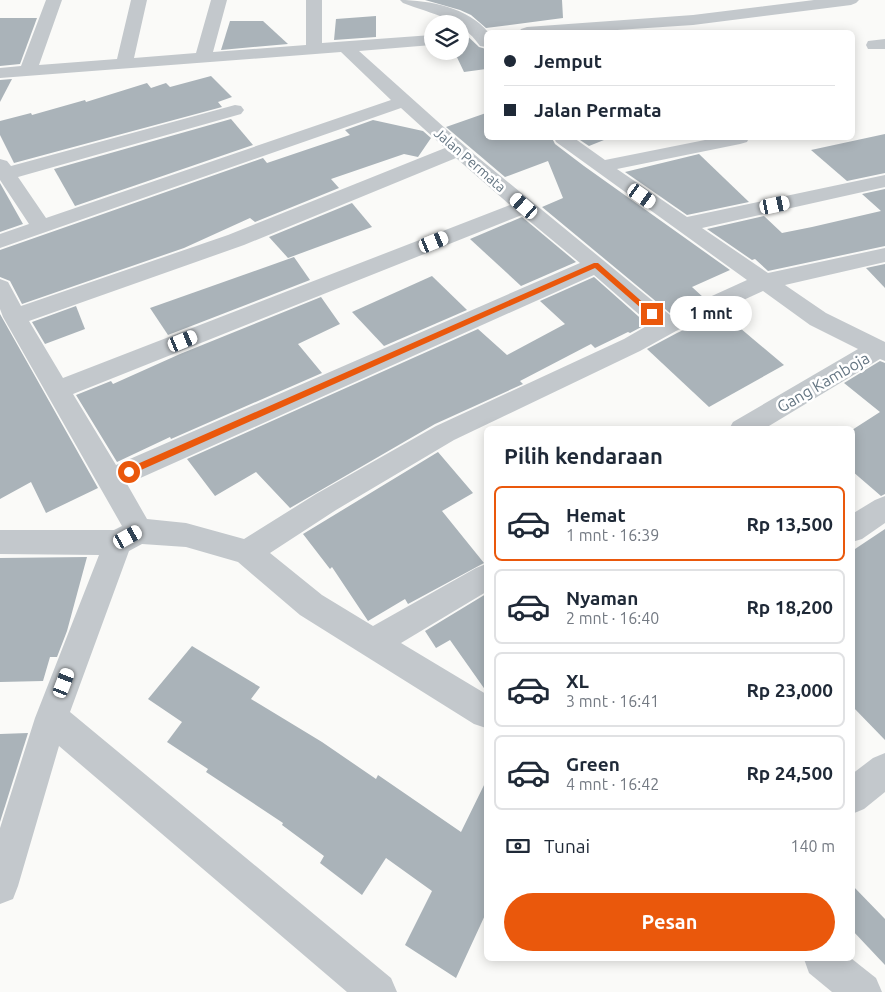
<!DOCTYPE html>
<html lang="id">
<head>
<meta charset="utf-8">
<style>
  :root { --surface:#fff; --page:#f6f6f7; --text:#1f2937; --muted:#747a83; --line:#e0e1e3; --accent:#ea580c }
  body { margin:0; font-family:Ubuntu,sans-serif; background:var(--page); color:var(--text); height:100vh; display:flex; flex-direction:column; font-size:19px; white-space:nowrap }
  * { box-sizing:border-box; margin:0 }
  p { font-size:16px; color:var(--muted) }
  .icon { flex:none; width:28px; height:28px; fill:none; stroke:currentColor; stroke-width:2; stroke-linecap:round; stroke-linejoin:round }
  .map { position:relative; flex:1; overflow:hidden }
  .drawer { position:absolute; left:484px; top:426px; width:371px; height:535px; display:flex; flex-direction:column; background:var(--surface); border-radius:8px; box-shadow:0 2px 12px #0003 }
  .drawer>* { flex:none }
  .top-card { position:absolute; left:484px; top:30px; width:371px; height:110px; border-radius:8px; box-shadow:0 2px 12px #0003; display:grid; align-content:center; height:110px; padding:0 20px; background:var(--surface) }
  .fabs { position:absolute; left:424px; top:15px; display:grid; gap:10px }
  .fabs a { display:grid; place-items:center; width:45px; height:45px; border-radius:50%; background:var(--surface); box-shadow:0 2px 12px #0003; font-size:25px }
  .end { position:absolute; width:22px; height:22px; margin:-11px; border:6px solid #ea580c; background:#fff; box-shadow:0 0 0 2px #fff }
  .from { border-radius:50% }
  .bubble { position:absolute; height:35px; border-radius:18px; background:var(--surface); box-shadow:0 2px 12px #0003; font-size:16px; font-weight:600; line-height:35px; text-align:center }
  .car { position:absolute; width:15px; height:30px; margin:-15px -8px; border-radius:6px; box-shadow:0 0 4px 1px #0007; background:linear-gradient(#fff 24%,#345 0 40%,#fff 0 76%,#345 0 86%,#fff 0) }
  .top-card b { display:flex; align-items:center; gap:18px; height:48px; font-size:19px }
  .top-card b+b { border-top:1px solid var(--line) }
  .top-card i { width:12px; height:12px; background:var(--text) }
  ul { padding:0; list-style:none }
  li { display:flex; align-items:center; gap:15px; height:75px; margin:0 10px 8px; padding:0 10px; border:2px solid var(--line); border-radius:8px }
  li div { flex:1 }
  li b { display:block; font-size:19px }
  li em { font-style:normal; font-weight:600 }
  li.on { border-color:var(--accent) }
  li>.icon { width:45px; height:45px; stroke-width:1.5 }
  h2 { padding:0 20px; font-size:22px; line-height:60px }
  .pay { display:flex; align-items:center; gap:12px; height:55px; padding:0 20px; font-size:19px }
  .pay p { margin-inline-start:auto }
  .cta { display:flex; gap:10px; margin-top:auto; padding:10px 20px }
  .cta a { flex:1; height:58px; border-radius:30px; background:var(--accent); color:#fff; font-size:20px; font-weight:600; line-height:58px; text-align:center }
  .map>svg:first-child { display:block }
  .building { fill:#aab3b9 }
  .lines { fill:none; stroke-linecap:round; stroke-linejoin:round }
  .minor { fill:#c3c8cc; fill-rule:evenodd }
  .route { fill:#ea580c }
  .labels { text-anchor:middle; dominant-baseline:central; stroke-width:5; stroke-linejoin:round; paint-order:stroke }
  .far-street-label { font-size:14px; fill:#657683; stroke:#fff }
  .street-label { font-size:16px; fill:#657683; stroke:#fff }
</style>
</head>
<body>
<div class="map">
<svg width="885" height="992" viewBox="0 0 885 992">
  <rect width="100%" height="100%" fill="#fafaf8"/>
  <g class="building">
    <path d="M 425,0 L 562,0 L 563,18 L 486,28 L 471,15 L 460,10 Z"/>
    <path d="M 376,16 L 376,37 L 334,40 L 336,19 Z"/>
    <path d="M 0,18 L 37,18 L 20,64 L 0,66 Z"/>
    <path d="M 230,21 L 263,21 L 288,44 L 221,50 Z"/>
    <path d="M 460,29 L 479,47 L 486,49 L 486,69 L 464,72 L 454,51 L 460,51 Z"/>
    <path d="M 211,76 L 232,97 L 218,102 L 222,107 L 14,163 L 0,135 L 0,121 L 31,113 L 32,115 L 85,100 L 86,102 L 147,83 L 151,88 L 166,83 L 170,87 Z"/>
    <path d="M 12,79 L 0,102 L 0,80 Z"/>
    <path d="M 486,113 L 486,138 L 552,138 L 555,144 L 584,166 L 730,270 L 692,287 L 704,298 L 670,313 L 542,207 L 563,198 L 548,161 L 505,177 L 446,127 Z"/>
    <path d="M 231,119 L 253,145 L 75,206 L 54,169 Z"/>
    <path d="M 373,120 L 423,131 L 431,138 L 418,157 L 404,154 L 331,179 L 339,188 L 255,222 L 250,218 L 184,248 L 22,304 L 10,281 L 0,277 L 0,250 L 263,158 L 267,163 L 350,135 L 345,130 Z"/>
    <path d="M 885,134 L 885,173 L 847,181 L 811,150 Z"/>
    <path d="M 577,138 L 603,138 L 604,140 L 589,146 Z"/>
    <path d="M 699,154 L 749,202 L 687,215 L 625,172 Z"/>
    <path d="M 0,183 L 23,224 L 0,232 Z"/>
    <path d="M 885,189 L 885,246 L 768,271 L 755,259 L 752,260 L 707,229 L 764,216 L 782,233 L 812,227 L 881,211 L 862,194 Z"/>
    <path d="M 352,203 L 372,227 L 288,258 L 269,237 Z"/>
    <path d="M 522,217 L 576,262 L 521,286 L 470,239 Z"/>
    <path d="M 294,257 L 310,280 L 168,335 L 150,308 Z"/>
    <path d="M 885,264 L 885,288 L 866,268 Z"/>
    <path d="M 432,276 L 467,310 L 384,346 L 352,312 Z"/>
    <path d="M 594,277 L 647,324 L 630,333 L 628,332 L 595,348 L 591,344 L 520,381 L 523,384 L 435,424 L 290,508 L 256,472 L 215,496 L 187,459 L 478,329 L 507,355 L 565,324 L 540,301 Z"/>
    <path d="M 321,297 L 340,324 L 298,344 L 322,373 L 171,439 L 170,437 L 117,462 L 76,395 L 111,381 L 113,384 L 180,354 Z"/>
    <path d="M 76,306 L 85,329 L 45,344 L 32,322 Z"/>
    <path d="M 721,312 L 784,365 L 709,407 L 647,349 L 677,333 Z"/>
    <path d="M 0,314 L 98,488 L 46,513 L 31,482 L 0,499 Z"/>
    <path d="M 880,361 L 885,363 L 885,494 L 881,496 L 852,471 L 852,430 L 880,412 L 844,383 Z"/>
    <path d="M 438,452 L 473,493 L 442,511 L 484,563 L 408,604 L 405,599 L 368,621 L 332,567 L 330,569 L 303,534 Z"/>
    <path d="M 885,529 L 885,740 L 852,706 L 852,551 Z"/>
    <path d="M 87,557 L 67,631 L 57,657 L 50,657 L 43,681 L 0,682 L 0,558 Z"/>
    <path d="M 486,594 L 486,691 L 450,640 L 436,648 L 425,631 Z"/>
    <path d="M 192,646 L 260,687 L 251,699 L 322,742 L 376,779 L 378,775 L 461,832 L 486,781 L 486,913 L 456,978 L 405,945 L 432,891 L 386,858 L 362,895 L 320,863 L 324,856 L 282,825 L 283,823 L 206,772 L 208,769 L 167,742 L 182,722 L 148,699 Z"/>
    <path d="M 28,733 L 0,822 L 0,734 Z"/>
    <path d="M 852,885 L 885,919 L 885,965 L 852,930 Z"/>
  </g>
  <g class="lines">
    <g class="minor">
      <path d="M 46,0 L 62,0 L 39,65 L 117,59 L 131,0 L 147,0 L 134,58 L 196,53 L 211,0 L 227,0 L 213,52 L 306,45 L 306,0 L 322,0 L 322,43 L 432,35 L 432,45 L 359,51 L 475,155 L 670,315 L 747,280 L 556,142 L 554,138 L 574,138 L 605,160 L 715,138 L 749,138 L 747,142 L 740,144 L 617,169 L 687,217 L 885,175 L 885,187 L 702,228 L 768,273 L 885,248 L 885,262 L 785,285 L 826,313 L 885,342 L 885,361 L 880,359 L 764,429 L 729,429 L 733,422 L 858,349 L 810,325 L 763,291 L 676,331 L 640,351 L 454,440 L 336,510 L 270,553 L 322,595 L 373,626 L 476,568 L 486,564 L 486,592 L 401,643 L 486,694 L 486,728 L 474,724 L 300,615 L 238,562 L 186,547 L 142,544 L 129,551 L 70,712 L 391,978 L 397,992 L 347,992 L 59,746 L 18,886 L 13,899 L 0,904 L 0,828 L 35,718 L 99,555 L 0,554 L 0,530 L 114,530 L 122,526 L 3,317 L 0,309 L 0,279 L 8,282 L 21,306 L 228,235 L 445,148 L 401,108 L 0,248 L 0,234 L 29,224 L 0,180 L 0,159 L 7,161 L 11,166 L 235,105 L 241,106 L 244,110 L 241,114 L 18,177 L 46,218 L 391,100 L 341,52 L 0,78 L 0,68 L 21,66 ZM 456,158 L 510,205 L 63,378 L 29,321 L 244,245 ZM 522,215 L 580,263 L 116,465 L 73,394 ZM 594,275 L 650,324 L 624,339 L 436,426 L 316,494 L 244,539 L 186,523 L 147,519 L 127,484 Z"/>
      <path d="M 400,0 C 429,0 469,8 488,32 L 486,47 L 480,46 C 462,19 432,14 403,3 Z"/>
      <path d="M 814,0 L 859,0 L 856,3 L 851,5 L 693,25 L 587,32 L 519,32 L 521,29 L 527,27 L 693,15 Z"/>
      <path d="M 885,39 L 885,49 L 868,49 L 866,45 L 868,41 Z"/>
      <path d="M 885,496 L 885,523 L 862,539 L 852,542 L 852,514 L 875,500 Z"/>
      <path d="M 885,753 L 885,792 L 864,809 L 852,814 L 852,774 L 873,758 Z"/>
      <path d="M 804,959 L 852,959 L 876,978 L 882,992 L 832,992 L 809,973 Z"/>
    </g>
  </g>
  <path class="route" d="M 594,263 L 598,263 L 655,313 L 655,316 L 650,316 L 595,268 L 132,474 L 126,474 L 125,472 L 126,469 Z"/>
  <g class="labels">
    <g class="far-street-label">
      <text transform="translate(470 160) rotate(41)">Jalan Permata</text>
    </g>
    <g class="street-label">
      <text transform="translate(823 382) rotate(-30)">Gang Kamboja</text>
    </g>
  </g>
</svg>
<div class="fabs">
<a><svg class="icon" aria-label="layers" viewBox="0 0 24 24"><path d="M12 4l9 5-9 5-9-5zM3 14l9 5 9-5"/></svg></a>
</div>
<i class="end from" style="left:129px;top:472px"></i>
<i class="end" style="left:652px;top:314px"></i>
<div class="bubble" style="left:670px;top:296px;width:82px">1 mnt</div>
<i class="car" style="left:642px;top:196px;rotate:125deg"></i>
<i class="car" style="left:775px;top:205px;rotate:78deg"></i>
<i class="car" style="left:524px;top:206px;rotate:311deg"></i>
<i class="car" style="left:434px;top:242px;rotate:68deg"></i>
<i class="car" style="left:183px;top:341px;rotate:68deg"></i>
<i class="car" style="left:128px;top:537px;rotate:61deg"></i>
<i class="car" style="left:64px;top:683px;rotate:21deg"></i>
<div class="top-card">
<b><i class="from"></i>Jemput</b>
<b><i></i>Jalan Permata</b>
</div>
<section class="drawer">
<h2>Pilih kendaraan</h2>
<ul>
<li class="on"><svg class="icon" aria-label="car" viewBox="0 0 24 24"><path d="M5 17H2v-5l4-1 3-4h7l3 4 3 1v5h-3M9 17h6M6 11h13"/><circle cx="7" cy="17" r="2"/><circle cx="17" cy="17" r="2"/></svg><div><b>Hemat</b><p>1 mnt · 16:39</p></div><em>Rp 13,500</em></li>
<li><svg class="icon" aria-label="car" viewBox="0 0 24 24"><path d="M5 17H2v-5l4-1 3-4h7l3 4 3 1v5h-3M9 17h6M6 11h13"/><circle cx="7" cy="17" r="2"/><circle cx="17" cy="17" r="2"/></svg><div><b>Nyaman</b><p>2 mnt · 16:40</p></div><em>Rp 18,200</em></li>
<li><svg class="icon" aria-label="car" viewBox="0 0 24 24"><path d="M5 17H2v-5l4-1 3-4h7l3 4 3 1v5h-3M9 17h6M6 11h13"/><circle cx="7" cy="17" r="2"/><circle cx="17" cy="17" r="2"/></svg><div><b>XL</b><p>3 mnt · 16:41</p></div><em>Rp 23,000</em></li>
<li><svg class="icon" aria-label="car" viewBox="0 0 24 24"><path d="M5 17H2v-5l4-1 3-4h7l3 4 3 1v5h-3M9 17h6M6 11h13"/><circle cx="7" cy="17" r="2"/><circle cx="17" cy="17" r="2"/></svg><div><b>Green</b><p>4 mnt · 16:42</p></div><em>Rp 24,500</em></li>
</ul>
<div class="pay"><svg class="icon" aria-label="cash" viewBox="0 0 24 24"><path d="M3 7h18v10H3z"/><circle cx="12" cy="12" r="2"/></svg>Tunai<p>140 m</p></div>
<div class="cta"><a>Pesan</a></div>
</section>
</div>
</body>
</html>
